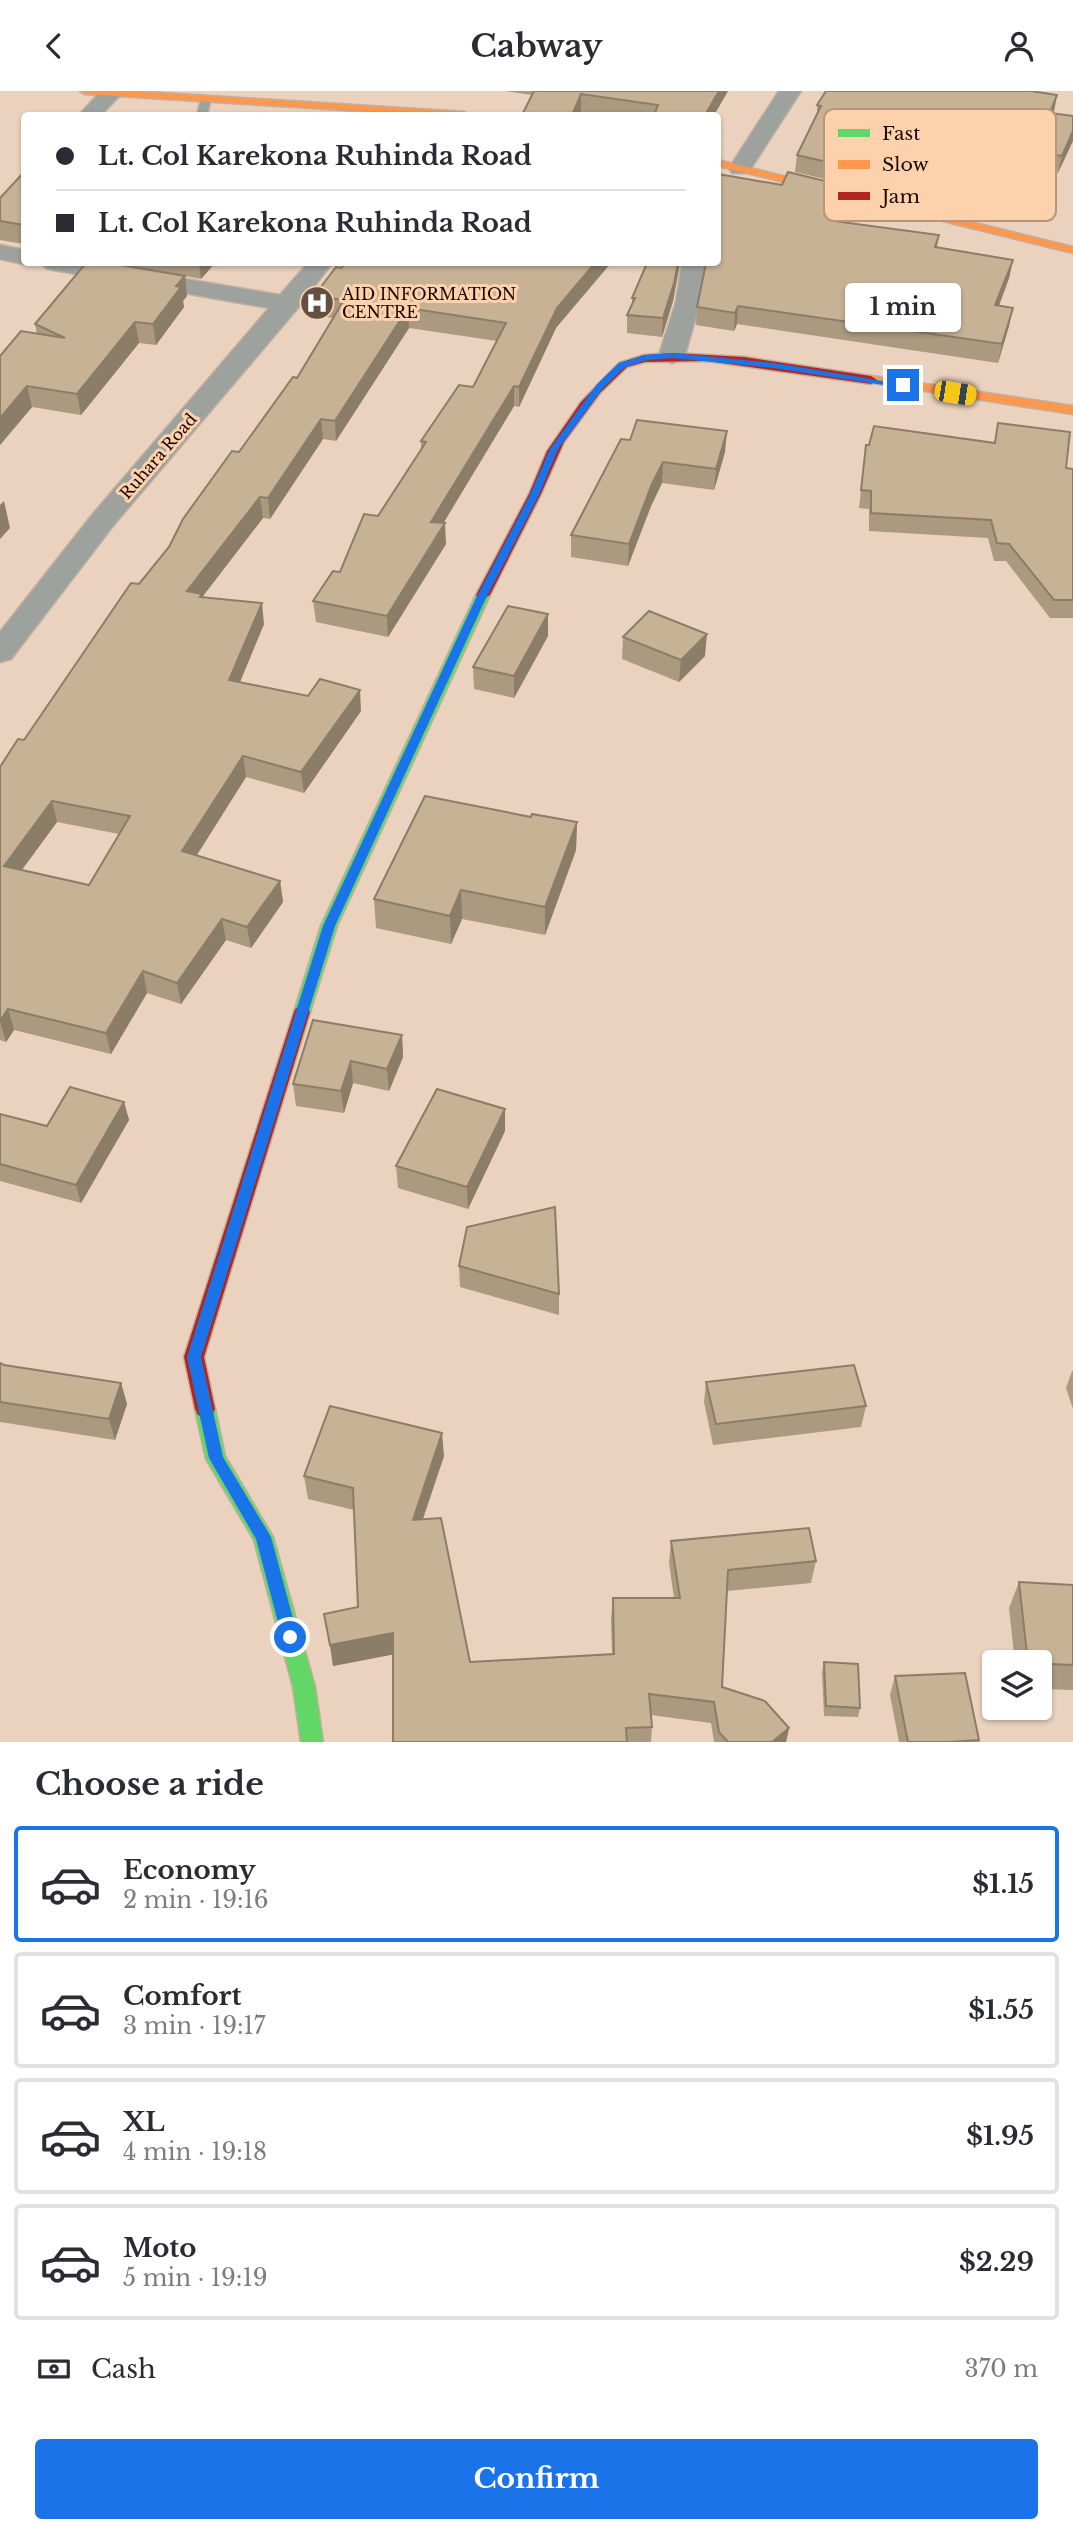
<!DOCTYPE html>
<html lang="en">
<head>
<meta charset="utf-8">
<style>
  :root { --surface:#fff; --page:#f7f7f7; --text:#2b2b33; --muted:#7c7c81; --line:#e1e1e2; --accent:#1a73e8 }
  body { margin:0; font-family:"Libre Baskerville",serif; background:var(--page); color:var(--text); height:100vh; display:flex; flex-direction:column; font-size:26px; white-space:nowrap }
  * { box-sizing:border-box; margin:0 }
  p { font-size:23px; color:var(--muted) }
  .icon { flex:none; width:38px; height:38px; fill:none; stroke:currentColor; stroke-width:2; stroke-linecap:round; stroke-linejoin:round }
  .map { position:relative; height:1651px; overflow:hidden }
  .details { display:flex; flex-direction:column; background:var(--surface); flex:1 }
  .details>* { flex:none }
  .banner { position:absolute; left:21px; top:21px; width:700px; height:154px; border-radius:7px; box-shadow:0 2px 5px #0004; display:grid; align-content:center; height:154px; padding:0 35px; background:var(--surface) }
  .buttons { position:absolute; left:982px; top:1559px; display:grid; gap:14px }
  .buttons a { display:grid; place-items:center; width:70px; height:70px; border-radius:7px; background:var(--surface); box-shadow:0 2px 5px #0004; font-size:35px }
  .end { position:absolute; width:32px; height:32px; margin:-16px; border:9px solid #1a73e8; background:#fff; box-shadow:0 0 0 4px #fff }
  .from { border-radius:50% }
  .bubble { position:absolute; height:49px; border-radius:7px; background:var(--surface); box-shadow:0 2px 5px #0004; font-size:23px; font-weight:700; line-height:49px; text-align:center }
  .car { position:absolute; width:21px; height:42px; margin:-21px -10px; border-radius:9px; box-shadow:0 0 5px 2px #0007; background:linear-gradient(#f5c518 24%,#345 0 40%,#f5c518 0 76%,#345 0 86%,#f5c518 0) }
  .banner b { display:flex; align-items:center; gap:24px; height:66px; font-size:26px }
  .banner b+b { border-top:2px solid var(--line) }
  .banner i { width:18px; height:18px; background:var(--text) }
  ul { padding:0; list-style:none }
  li { display:flex; align-items:center; gap:21px; height:116px; margin:0 14px 10px; padding:0 21px; border:4px solid var(--line); border-radius:7px }
  li div { flex:1 }
  li b { display:block; font-size:26px }
  li em { font-style:normal; font-weight:700 }
  li.current { border-color:var(--accent) }
  li>.icon { width:63px; height:63px; stroke-width:1.5 }
  h2 { padding:0 35px; font-size:32px; line-height:84px }
  .pay { display:flex; align-items:center; gap:18px; height:77px; padding:0 35px; font-size:26px }
  .pay p { margin-inline-start:auto }
  .cta { display:flex; gap:14px; margin-top:auto; padding:14px 35px }
  .cta a { flex:1; height:80px; border-radius:7px; background:var(--accent); color:#fff; font-size:28px; font-weight:700; line-height:80px; text-align:center }
  header { display:flex; justify-content:space-between; align-items:center; height:91px; padding:0 35px; background:var(--surface); font-size:32px; font-weight:700 }
  .map>svg:first-child { display:block }
  .lines { fill:none; stroke-linecap:round; stroke-linejoin:round }
  .lane-casing { stroke:#c2af9f; stroke-width:3 }
  .street-casing { stroke:#c2af9f; stroke-width:3 }
  .fast-casing { stroke:#c2af9f; stroke-width:3 }
  .slow-casing { stroke:#c2af9f; stroke-width:3 }
  .jam-casing { stroke:#c2af9f; stroke-width:3 }
  .lane { fill:#9ea29e; fill-rule:evenodd }
  .street { fill:#9ea29e; fill-rule:evenodd }
  .fast { fill:#63d668; fill-rule:evenodd }
  .slow { fill:#ff974d; fill-rule:evenodd }
  .jam { fill:#b3261e; fill-rule:evenodd }
  .wall { fill:#ab9980; fill-rule:evenodd }
  .shaded-wall { fill:#8b7d68 }
  .building { fill:#c7b295; stroke:#8b7d68; stroke-width:2; fill-rule:evenodd }
  .route { fill:#1a73e8 }
  .labels { text-anchor:middle; dominant-baseline:central; stroke-width:6; stroke-linejoin:round; paint-order:stroke }
  .far-poi-label { font-size:16px; fill:#190a01; stroke:#fdd1ac; text-anchor:start }
  .far-street-label { font-size:16px; fill:#190a01; stroke:#fdd1ac }
  .key { fill:#fdd1ac; stroke:#b99579; stroke-width:2 }
  .key-label { font-size:19px; fill:#190a01 }
</style>
</head>
<body>
<header><svg class="icon" aria-label="back" viewBox="0 0 24 24"><path d="M15 5l-7 7 7 7"/></svg>Cabway<svg class="icon" aria-label="person" viewBox="0 0 24 24"><circle cx="12" cy="8" r="4"/><path d="M4 21q1-7 8-7t8 7"/></svg></header>
<div class="map">
<svg width="1073" height="1651" viewBox="0 0 1073 1651">
  <rect width="100%" height="100%" fill="#ebd2be"/>
  <g class="lines">
    <g class="lane-casing">
      <path id="lane" d="M 202,5 L 211,7 L 207,24 L 197,24 Z"/>
    </g>
    <g class="street-casing">
      <g id="street">
        <path d="M 101,0 L 122,2 L 101,24 L 79,24 Z"/>
        <path d="M 779,0 L 801,0 L 748,82 L 732,82 L 729,77 Z"/>
        <path d="M 0,154 L 24,159 L 24,172 L 31,172 L 24,173 L 0,168 Z"/>
        <path d="M 42,172 L 92,172 L 280,204 L 308,172 L 332,172 L 297,218 L 112,436 L 11,568 L 0,571 L 0,541 L 92,424 L 269,217 L 54,179 L 46,177 Z"/>
        <path d="M 682,172 L 706,172 L 700,211 L 685,264 L 681,269 L 672,272 L 663,269 L 659,264 L 676,211 Z"/>
      </g>
    </g>
    <g class="fast-casing">
      <g id="fast">
        <path d="M 483,500 L 490,504 L 337,835 L 310,921 L 308,925 L 296,925 L 294,921 L 321,835 L 476,504 Z"/>
        <path d="M 205,1309 L 212,1312 L 215,1318 L 225,1365 L 273,1446 L 315,1596 L 323,1651 L 301,1651 L 293,1596 L 254,1449 L 206,1368 L 195,1318 L 198,1312 Z"/>
      </g>
    </g>
    <g class="slow-casing">
      <g id="slow">
        <path d="M 80,0 L 130,0 L 464,21 L 469,24 L 426,24 L 85,3 Z"/>
        <path d="M 718,69 L 1073,156 L 1073,162 L 718,75 Z"/>
        <path d="M 871,285 L 1073,315 L 1073,323 L 867,291 L 867,287 Z"/>
      </g>
    </g>
    <g class="jam-casing">
      <g id="jam">
        <path d="M 673,262 L 744,266 L 871,285 L 877,289 L 871,293 L 707,270 L 645,271 L 627,276 L 600,302 L 564,351 L 541,403 L 490,504 L 483,508 L 478,507 L 476,504 L 529,403 L 547,360 L 581,311 L 619,272 L 644,264 Z"/>
        <path d="M 302,915 L 308,917 L 310,921 L 204,1266 L 215,1318 L 212,1324 L 205,1327 L 198,1324 L 195,1318 L 184,1266 L 294,921 L 296,917 Z"/>
      </g>
    </g>
    <use href="#lane" class="lane"/>
    <use href="#street" class="street"/>
    <use href="#fast" class="fast"/>
    <use href="#slow" class="slow"/>
    <use href="#jam" class="jam"/>
  </g>
  <g class="wall">
    <path d="M 504,0 L 728,0 L 714,24 L 603,24 L 581,21 L 580,24 L 522,24 L 532,4 Z"/>
    <path d="M 817,14 L 1073,25 L 1058,82 L 963,65 L 962,69 L 921,63 L 913,80 L 896,78 L 875,100 L 795,81 L 797,64 L 817,23 Z"/>
    <path d="M 24,81 L 24,153 L 0,149 L 0,107 Z"/>
    <path d="M 782,94 L 862,99 L 860,117 L 846,132 L 939,144 L 937,157 L 1013,169 L 1009,187 L 999,215 L 1009,235 L 998,272 L 737,233 L 734,240 L 696,234 L 697,216 Z"/>
    <path d="M 86,172 L 215,172 L 201,188 L 185,185 L 187,205 L 183,210 L 184,216 L 156,254 L 139,252 L 81,324 L 32,316 L 0,354 L 0,265 L 37,243 L 35,233 Z"/>
    <path d="M 647,172 L 680,172 L 673,210 L 662,246 L 627,242 L 627,224 L 632,214 L 632,207 Z"/>
    <path d="M 314,205 L 556,237 L 519,316 L 514,315 L 443,432 L 446,453 L 388,546 L 316,531 L 313,510 L 340,481 L 378,425 L 421,359 L 421,350 L 473,296 L 497,250 L 409,237 L 336,350 L 323,348 L 270,428 L 263,427 L 203,505 L 264,533 L 240,591 L 361,620 L 304,702 L 246,686 L 197,764 L 280,790 L 283,811 L 251,857 L 226,849 L 181,913 L 147,902 L 111,963 L 14,939 L 6,951 L 0,949 L 0,676 L 24,649 L 139,493 L 169,456 L 239,361 L 297,287 L 333,227 L 316,225 ZM 57,731 L 119,743 L 89,794 L 22,779 Z"/>
    <path d="M 630,349 L 725,361 L 714,399 L 662,392 L 651,415 L 628,475 L 571,466 L 571,444 Z"/>
    <path d="M 866,354 L 1073,378 L 1073,527 L 1050,527 L 1006,470 L 994,470 L 988,447 L 869,440 L 869,418 L 859,417 Z"/>
    <path d="M 548,545 L 514,607 L 474,598 L 473,576 Z"/>
    <path d="M 623,546 L 705,565 L 679,591 L 622,568 Z"/>
    <path d="M 531,726 L 577,731 L 576,759 L 545,844 L 462,828 L 451,853 L 376,837 L 374,808 Z"/>
    <path d="M 402,944 L 403,966 L 389,1000 L 353,992 L 344,1022 L 296,1015 L 293,993 Z"/>
    <path d="M 124,1011 L 129,1029 L 81,1112 L 0,1090 L 0,1023 L 47,1035 Z"/>
    <path d="M 505,1040 L 468,1118 L 398,1097 L 396,1075 Z"/>
    <path d="M 459,1175 L 559,1203 L 559,1224 L 460,1196 Z"/>
    <path d="M 0,1272 L 4,1274 L 121,1292 L 127,1313 L 115,1349 L 0,1331 Z"/>
    <path d="M 1072,1280 L 1073,1280 L 1073,1318 L 1066,1297 Z"/>
    <path d="M 706,1291 L 866,1315 L 861,1336 L 713,1354 L 704,1311 Z"/>
    <path d="M 444,1365 L 423,1428 L 470,1571 L 612,1563 L 611,1528 L 613,1507 L 674,1507 L 669,1472 L 671,1450 L 816,1470 L 811,1492 L 727,1500 L 722,1596 L 789,1637 L 786,1651 L 714,1651 L 711,1632 L 651,1624 L 652,1636 L 651,1651 L 393,1651 L 393,1563 L 333,1575 L 330,1554 L 358,1516 L 354,1419 L 308,1408 L 304,1385 Z"/>
    <path d="M 1019,1491 L 1073,1494 L 1073,1599 L 1040,1598 L 1040,1572 L 1015,1572 L 1009,1517 Z"/>
    <path d="M 824,1571 L 860,1617 L 858,1626 L 824,1625 L 822,1581 Z"/>
    <path d="M 895,1585 L 979,1649 L 979,1651 L 899,1651 L 890,1604 Z"/>
  </g>
  <g class="shaded-wall">
    <path d="M 719,0 L 728,0 L 714,24 L 705,24 Z"/>
    <path d="M 581,3 L 581,21 L 580,24 L 572,24 Z"/>
    <path d="M 1057,4 L 1054,21 L 1046,39 L 1050,22 Z"/>
    <path d="M 1073,40 L 1073,50 L 1058,82 L 1062,65 Z"/>
    <path d="M 924,46 L 921,63 L 913,80 L 915,63 Z"/>
    <path d="M 899,60 L 896,78 L 875,100 L 878,83 Z"/>
    <path d="M 862,99 L 860,117 L 832,148 L 834,130 Z"/>
    <path d="M 1013,169 L 1009,187 L 992,233 L 995,214 Z"/>
    <path d="M 199,172 L 215,172 L 201,188 Z"/>
    <path d="M 595,172 L 611,172 L 556,237 L 519,316 L 519,296 L 557,217 Z"/>
    <path d="M 678,172 L 680,172 L 673,210 L 662,246 L 663,227 Z"/>
    <path d="M 185,185 L 187,205 L 183,210 L 184,216 L 156,254 L 153,233 L 176,195 Z"/>
    <path d="M 738,215 L 737,233 L 734,240 L 735,222 Z"/>
    <path d="M 408,217 L 409,237 L 336,350 L 335,330 Z"/>
    <path d="M 1013,217 L 1009,235 L 998,272 L 1002,253 Z"/>
    <path d="M 135,231 L 139,252 L 81,324 L 77,303 Z"/>
    <path d="M 27,295 L 32,316 L 0,354 L 0,327 Z"/>
    <path d="M 514,295 L 514,315 L 432,451 L 431,431 Z"/>
    <path d="M 321,328 L 323,348 L 270,428 L 268,407 Z"/>
    <path d="M 727,340 L 725,361 L 714,399 L 716,378 Z"/>
    <path d="M 663,371 L 662,392 L 651,415 L 628,475 L 629,453 L 652,393 Z"/>
    <path d="M 260,406 L 263,427 L 203,505 L 205,524 L 187,500 Z"/>
    <path d="M 4,410 L 10,437 L 0,448 L 0,414 Z"/>
    <path d="M 445,432 L 446,453 L 388,546 L 387,525 Z"/>
    <path d="M 262,512 L 264,533 L 232,610 L 229,589 Z"/>
    <path d="M 548,523 L 548,545 L 514,607 L 514,585 Z"/>
    <path d="M 707,543 L 705,565 L 679,591 L 681,569 Z"/>
    <path d="M 360,599 L 361,620 L 304,702 L 301,681 Z"/>
    <path d="M 243,665 L 246,686 L 186,781 L 182,760 Z"/>
    <path d="M 52,710 L 57,731 L 9,796 L 4,775 Z"/>
    <path d="M 577,731 L 576,759 L 545,844 L 545,816 Z"/>
    <path d="M 280,790 L 283,811 L 251,857 L 247,836 Z"/>
    <path d="M 461,799 L 462,828 L 451,853 L 450,825 Z"/>
    <path d="M 222,828 L 226,849 L 181,913 L 177,892 Z"/>
    <path d="M 143,880 L 147,902 L 111,963 L 106,942 Z"/>
    <path d="M 8,918 L 14,939 L 6,951 L 0,930 Z"/>
    <path d="M 402,944 L 403,966 L 389,1000 L 387,978 Z"/>
    <path d="M 351,970 L 353,992 L 344,1022 L 341,1000 Z"/>
    <path d="M 124,1011 L 129,1029 L 81,1112 L 76,1094 Z"/>
    <path d="M 505,1018 L 505,1040 L 468,1118 L 467,1096 Z"/>
    <path d="M 121,1292 L 127,1313 L 115,1349 L 109,1328 Z"/>
    <path d="M 442,1342 L 444,1365 L 415,1451 L 413,1429 Z"/>
    <path d="M 393,1542 L 396,1563 L 333,1575 L 330,1554 Z"/>
    <path d="M 789,1637 L 786,1651 L 772,1651 Z"/>
  </g>
  <g class="building">
    <path d="M 534,0 L 719,0 L 705,24 L 654,24 L 658,14 L 581,3 L 572,24 L 522,24 Z"/>
    <path d="M 826,0 L 1031,0 L 1057,4 L 1050,22 L 1073,25 L 1073,40 L 1062,65 L 966,48 L 965,52 L 924,46 L 915,63 L 899,60 L 878,83 L 797,64 L 821,15 L 817,14 Z"/>
    <path d="M 24,81 L 24,134 L 0,130 L 0,107 Z"/>
    <path d="M 788,81 L 862,99 L 834,130 L 939,144 L 935,156 L 1013,169 L 995,214 L 1013,217 L 1002,253 L 738,215 L 735,222 L 697,216 L 706,172 L 718,172 L 718,83 L 782,94 Z"/>
    <path d="M 86,172 L 109,172 L 185,185 L 176,195 L 181,196 L 153,233 L 135,231 L 77,303 L 27,295 L 0,327 L 0,265 L 21,240 L 65,247 L 35,233 Z"/>
    <path d="M 346,172 L 595,172 L 557,217 L 519,296 L 514,295 L 431,431 L 445,432 L 387,525 L 313,510 L 333,480 L 340,481 L 364,423 L 378,425 L 426,351 L 421,350 L 459,294 L 473,296 L 506,232 L 408,217 L 335,330 L 321,328 L 268,407 L 260,406 L 187,500 L 202,503 L 200,506 L 262,512 L 229,589 L 308,605 L 320,588 L 360,599 L 301,681 L 243,665 L 182,760 L 280,790 L 247,836 L 222,828 L 177,892 L 143,880 L 106,942 L 8,918 L 0,930 L 0,676 L 18,648 L 24,649 L 131,492 L 139,493 L 169,456 L 183,428 L 232,360 L 239,361 L 293,286 L 297,287 L 344,209 L 314,205 L 336,176 L 341,177 ZM 52,710 L 130,725 L 89,794 L 4,775 Z"/>
    <path d="M 647,172 L 678,172 L 674,192 L 663,227 L 627,224 L 635,207 L 632,207 Z"/>
    <path d="M 637,329 L 727,340 L 716,378 L 663,371 L 652,393 L 629,453 L 571,444 L 621,348 L 630,349 Z"/>
    <path d="M 998,332 L 1070,341 L 1066,377 L 1073,378 L 1073,509 L 1054,509 L 1009,453 L 997,452 L 991,429 L 871,422 L 871,400 L 861,399 L 866,354 L 869,354 L 874,335 L 995,352 Z"/>
    <path d="M 508,515 L 548,523 L 514,585 L 473,576 Z"/>
    <path d="M 649,520 L 707,543 L 681,569 L 623,546 Z"/>
    <path d="M 425,705 L 531,726 L 532,723 L 577,731 L 545,816 L 461,799 L 450,825 L 374,808 Z"/>
    <path d="M 313,929 L 402,944 L 387,978 L 351,970 L 341,1000 L 293,993 Z"/>
    <path d="M 70,996 L 124,1011 L 76,1094 L 0,1073 L 0,1023 L 47,1035 Z"/>
    <path d="M 437,998 L 505,1018 L 467,1096 L 396,1075 Z"/>
    <path d="M 555,1116 L 559,1203 L 459,1175 L 467,1136 Z"/>
    <path d="M 0,1272 L 4,1274 L 121,1292 L 109,1328 L 0,1311 Z"/>
    <path d="M 854,1274 L 866,1315 L 716,1333 L 706,1291 Z"/>
    <path d="M 330,1315 L 442,1342 L 413,1429 L 441,1427 L 470,1571 L 614,1563 L 613,1507 L 680,1507 L 671,1450 L 809,1437 L 816,1470 L 728,1479 L 722,1596 L 765,1610 L 789,1637 L 772,1651 L 728,1651 L 719,1641 L 714,1611 L 649,1603 L 652,1636 L 626,1637 L 627,1651 L 393,1651 L 393,1542 L 330,1554 L 324,1523 L 358,1516 L 353,1397 L 304,1385 Z"/>
    <path d="M 1019,1491 L 1073,1494 L 1073,1574 L 1028,1572 Z"/>
    <path d="M 824,1571 L 858,1573 L 860,1617 L 826,1615 Z"/>
    <path d="M 965,1582 L 979,1649 L 948,1651 L 908,1651 L 895,1585 Z"/>
  </g>
  <path class="route" d="M 672,262 L 774,272 L 907,294 L 903,297 L 774,277 L 672,267 L 647,269 L 625,276 L 603,297 L 558,358 L 538,406 L 486,507 L 335,835 L 201,1266 L 223,1366 L 271,1446 L 298,1546 L 296,1551 L 290,1554 L 285,1551 L 282,1546 L 256,1448 L 209,1367 L 187,1266 L 323,835 L 476,507 L 529,406 L 550,358 L 597,293 L 619,272 L 646,264 Z"/>
  <defs>
    <g id="hospital-disc" transform="scale(1.75)"><circle r="9.5" fill="#625043" stroke="#fdd1ac"/><path d="M-5-5h3v3.5h4V-5h3V5h-3V1.5h-4V5h-3Z" fill="#fff"/></g>
  </defs>
  <g fill-rule="evenodd">
    <use href="#hospital-disc" x="317" y="212"/>
  </g>
  <g class="labels">
    <g class="far-poi-label">
      <text x="342" y="203">AID INFORMATION<tspan x="342" dy="18">CENTRE</tspan></text>
    </g>
    <g class="far-street-label">
      <text transform="translate(158 365) rotate(-49)">Ruhara Road</text>
    </g>
  </g>
  <rect x="824" y="18" width="232" height="112" rx="10" class="key"/>
  <rect x="838" y="38" width="32" height="8" fill="#63d668"/>
  <rect x="838" y="69" width="32" height="9" fill="#ff974d"/>
  <rect x="838" y="101" width="32" height="8" fill="#b3261e"/>
  <g class="key-label">
    <text x="882" y="49">Fast</text>
    <text x="882" y="80">Slow</text>
    <text x="882" y="112">Jam</text>
  </g>
</svg>
<div class="buttons">
<a><svg class="icon" aria-label="layers" viewBox="0 0 24 24"><path d="M12 4l9 5-9 5-9-5zM3 14l9 5 9-5"/></svg></a>
</div>
<i class="end from" style="left:290px;top:1546px"></i>
<i class="end" style="left:903px;top:294px"></i>
<div class="bubble" style="left:845px;top:192px;width:116px">1 min</div>
<i class="car" style="left:955px;top:302px;rotate:99deg"></i>
<div class="banner">
<b><i class="from"></i>Lt. Col Karekona Ruhinda Road</b>
<b><i></i>Lt. Col Karekona Ruhinda Road</b>
</div>
</div>
<section class="details">
<h2>Choose a ride</h2>
<ul>
<li class="current"><svg class="icon" aria-label="car" viewBox="0 0 24 24"><path d="M5 17H2v-5l4-1 3-4h7l3 4 3 1v5h-3M9 17h6M6 11h13"/><circle cx="7" cy="17" r="2"/><circle cx="17" cy="17" r="2"/></svg><div><b>Economy</b><p>2 min · 19:16</p></div><em>$1.15</em></li>
<li><svg class="icon" aria-label="car" viewBox="0 0 24 24"><path d="M5 17H2v-5l4-1 3-4h7l3 4 3 1v5h-3M9 17h6M6 11h13"/><circle cx="7" cy="17" r="2"/><circle cx="17" cy="17" r="2"/></svg><div><b>Comfort</b><p>3 min · 19:17</p></div><em>$1.55</em></li>
<li><svg class="icon" aria-label="car" viewBox="0 0 24 24"><path d="M5 17H2v-5l4-1 3-4h7l3 4 3 1v5h-3M9 17h6M6 11h13"/><circle cx="7" cy="17" r="2"/><circle cx="17" cy="17" r="2"/></svg><div><b>XL</b><p>4 min · 19:18</p></div><em>$1.95</em></li>
<li><svg class="icon" aria-label="car" viewBox="0 0 24 24"><path d="M5 17H2v-5l4-1 3-4h7l3 4 3 1v5h-3M9 17h6M6 11h13"/><circle cx="7" cy="17" r="2"/><circle cx="17" cy="17" r="2"/></svg><div><b>Moto</b><p>5 min · 19:19</p></div><em>$2.29</em></li>
</ul>
<div class="pay"><svg class="icon" aria-label="cash" viewBox="0 0 24 24"><path d="M3 7h18v10H3z"/><circle cx="12" cy="12" r="2"/></svg>Cash<p>370 m</p></div>
<div class="cta"><a>Confirm</a></div>
</section>
</body>
</html>
